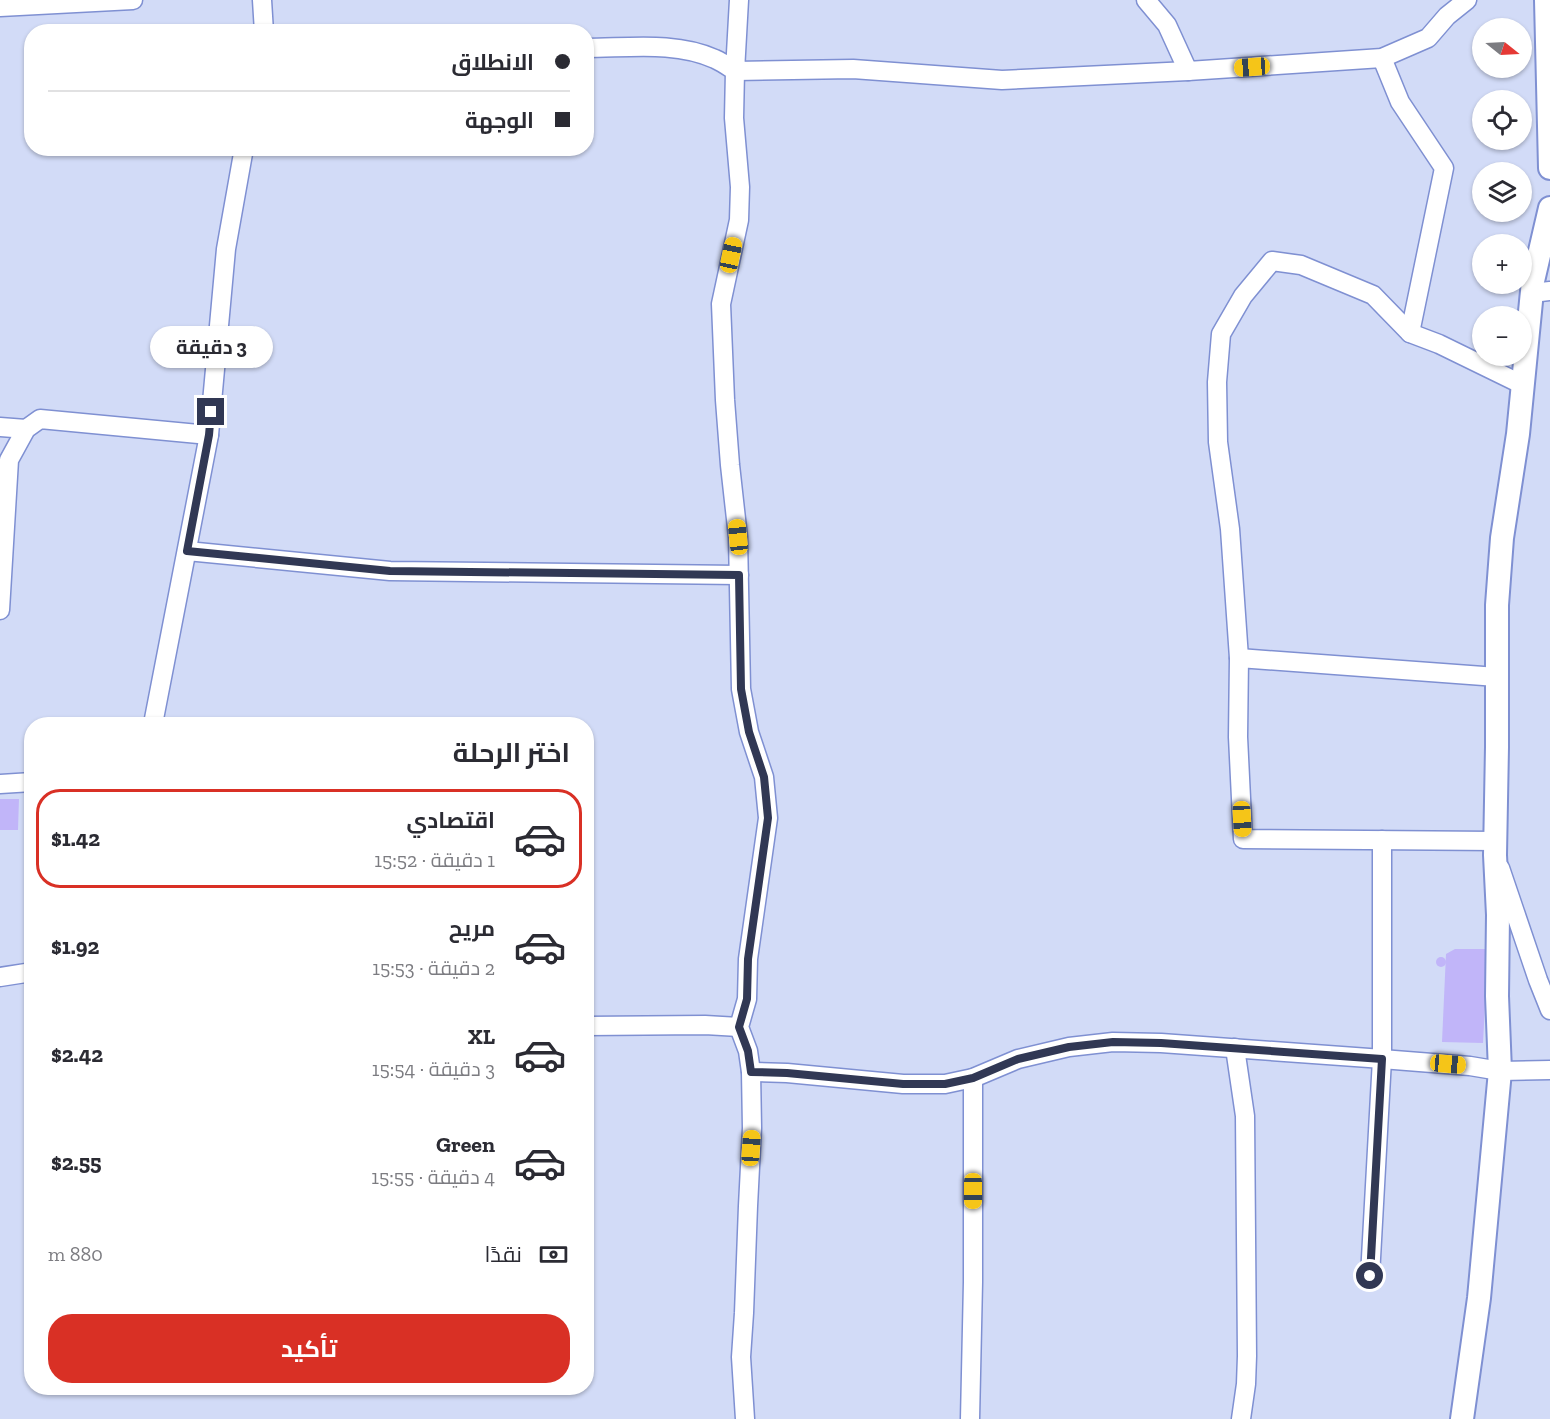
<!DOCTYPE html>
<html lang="ar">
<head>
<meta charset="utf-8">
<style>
  :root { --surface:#fff; --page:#f2f2f3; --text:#2b2b33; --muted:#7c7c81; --line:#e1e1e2; --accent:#d93025 }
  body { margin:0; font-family:"Zilla Slab",Cairo,serif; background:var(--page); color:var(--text); direction:rtl; height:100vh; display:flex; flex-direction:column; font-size:22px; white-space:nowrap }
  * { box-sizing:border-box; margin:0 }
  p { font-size:20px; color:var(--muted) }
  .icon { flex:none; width:33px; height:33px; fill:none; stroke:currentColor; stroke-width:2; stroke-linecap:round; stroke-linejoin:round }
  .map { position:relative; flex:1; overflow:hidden; direction:ltr }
  .details { position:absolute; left:24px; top:717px; width:570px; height:678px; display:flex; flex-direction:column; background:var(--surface); border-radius:24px; box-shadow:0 2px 4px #0004; direction:rtl }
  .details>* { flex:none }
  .hud { position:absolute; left:24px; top:24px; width:570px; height:132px; border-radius:24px; box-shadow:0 2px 4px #0004; direction:rtl; display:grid; align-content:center; height:132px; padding:0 24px; background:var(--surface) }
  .needle { width:39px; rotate:108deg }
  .buttons { position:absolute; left:1472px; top:18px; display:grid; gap:12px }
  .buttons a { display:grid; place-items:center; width:60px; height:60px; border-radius:50%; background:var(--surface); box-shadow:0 2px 4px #0004; font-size:30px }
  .end { position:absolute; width:27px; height:27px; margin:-14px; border:8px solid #313854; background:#fff; box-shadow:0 0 0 3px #fff }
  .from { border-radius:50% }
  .bubble { position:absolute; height:42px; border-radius:21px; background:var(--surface); box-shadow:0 2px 4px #0004; font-size:20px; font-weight:700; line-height:42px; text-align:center; direction:rtl }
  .car { position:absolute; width:18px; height:36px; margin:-18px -9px; border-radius:8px; box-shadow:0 0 4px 2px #0007; background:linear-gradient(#f5c518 24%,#345 0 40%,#f5c518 0 76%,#345 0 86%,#f5c518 0) }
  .hud b { display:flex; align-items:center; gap:21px; height:57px; font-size:22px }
  .hud b+b { border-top:2px solid var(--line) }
  .hud i { width:15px; height:15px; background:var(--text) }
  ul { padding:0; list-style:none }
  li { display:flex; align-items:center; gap:18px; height:99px; margin:0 12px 9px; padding:0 12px; border:3px solid transparent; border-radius:24px }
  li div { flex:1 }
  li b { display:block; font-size:22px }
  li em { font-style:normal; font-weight:700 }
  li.current { border-color:var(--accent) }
  li>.icon { width:54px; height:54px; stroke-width:1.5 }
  h2 { padding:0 24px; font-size:27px; line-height:72px }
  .pay { display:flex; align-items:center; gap:15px; height:66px; padding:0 24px; font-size:22px }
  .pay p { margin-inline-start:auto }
  .cta { display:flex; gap:12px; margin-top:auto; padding:12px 24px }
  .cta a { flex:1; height:69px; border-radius:24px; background:var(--accent); color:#fff; font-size:24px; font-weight:700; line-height:69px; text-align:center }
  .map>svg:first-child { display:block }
  .building { fill:#c1b5f9 }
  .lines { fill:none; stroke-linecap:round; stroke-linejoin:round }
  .minor-casing { stroke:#7f90d2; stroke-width:21 }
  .tertiary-casing { stroke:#7f90d2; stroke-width:26 }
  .minor { stroke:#fff; stroke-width:18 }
  .tertiary { stroke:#fff; stroke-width:22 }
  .route { stroke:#313854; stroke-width:8 }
</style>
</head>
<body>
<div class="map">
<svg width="1550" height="1419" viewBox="0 0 1550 1419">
  <rect width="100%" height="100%" fill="#d2dbf7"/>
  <g class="building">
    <path d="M 0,799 L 19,799 L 18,830 L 0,830 Z"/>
    <path d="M 1455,949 L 1488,949 L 1483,1043 L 1442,1042 L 1446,954 Z"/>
    <circle cx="1441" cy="962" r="5"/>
  </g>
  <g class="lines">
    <g class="minor-casing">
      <g id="minor">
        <path d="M 262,0 L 264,32"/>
        <path d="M 739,0 L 735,71 L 853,69 L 1002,80 L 1188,71 L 1382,58 L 1428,38 L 1447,16 L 1467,0"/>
        <path d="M 1146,0 L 1167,25 L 1188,71"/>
        <path d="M 0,7 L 133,0"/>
        <path d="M 586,48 C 628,48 676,41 715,59 C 722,62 729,67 735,71 L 734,118 L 740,187 L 739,220 L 721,304 L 725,400 L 730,465 L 738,537 L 741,689 L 749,732 L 764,777 L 768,818 L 748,959 L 747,999 L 739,1027 L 748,1051 L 751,1072 L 752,1128 L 748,1206 L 744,1313 L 741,1357 L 745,1419"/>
        <path d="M 1382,58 L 1400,102 L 1444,168 L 1410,333"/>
        <path d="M 1532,293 L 1550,291"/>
        <path d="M 0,427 L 26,429"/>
        <path d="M 187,551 L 390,571 L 739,575"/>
        <path d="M 0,610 L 9,460 L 26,429 L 40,419 L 209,435"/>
        <path d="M 1239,658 L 1230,529 L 1218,442 L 1217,382 L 1221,334 L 1243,296 L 1272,261 L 1301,265 L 1373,295 L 1410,333 L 1439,344 L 1523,385"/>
        <path d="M 153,724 L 209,435 L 226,249 L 244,148"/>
        <path d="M 0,784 L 32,782"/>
        <path d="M 1496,841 L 1243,839 L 1238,737 L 1239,658 L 1497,677"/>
        <path d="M 1500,868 L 1538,980 L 1550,1010"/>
        <path d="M 0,977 L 32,972"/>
        <path d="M 586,1026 L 705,1025 L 739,1027"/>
        <path d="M 1235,1048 L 1245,1116 L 1247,1356 L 1246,1384 L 1241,1419"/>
        <path d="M 751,1072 L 787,1073 L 903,1084 L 945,1084 L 973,1078 L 1018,1059 L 1069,1047 L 1113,1042 L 1161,1043 L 1369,1058 L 1470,1066 L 1500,1071 L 1550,1070"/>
        <path d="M 1370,1276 L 1382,1059 L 1382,840"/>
        <path d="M 970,1419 L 973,1282 L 973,1078"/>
      </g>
    </g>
    <g class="tertiary-casing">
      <g id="tertiary">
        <path d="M 1546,0 L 1550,168"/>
        <path d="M 1462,1419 L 1479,1298 L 1500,1071 L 1497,996 L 1498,915 L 1495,855 L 1497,747 L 1497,605 L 1502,538 L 1518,434 L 1533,281 L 1550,208"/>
      </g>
    </g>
    <use href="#minor" class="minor"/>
    <use href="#tertiary" class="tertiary"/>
  </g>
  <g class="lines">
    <path class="route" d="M 211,412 L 209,435 L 187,551 L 390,571 L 739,575 L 741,689 L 749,732 L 764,777 L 768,818 L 748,959 L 747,999 L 739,1027 L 748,1051 L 751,1072 L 787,1073 L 903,1084 L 945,1084 L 973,1078 L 1018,1059 L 1069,1047 L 1113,1042 L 1161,1043 L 1382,1059 L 1370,1276"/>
  </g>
</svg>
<div class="buttons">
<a><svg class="needle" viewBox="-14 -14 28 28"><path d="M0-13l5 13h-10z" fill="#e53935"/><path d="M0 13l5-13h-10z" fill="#7c7c81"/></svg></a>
<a><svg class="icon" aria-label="locate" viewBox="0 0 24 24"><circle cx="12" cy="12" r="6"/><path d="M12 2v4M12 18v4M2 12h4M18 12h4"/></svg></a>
<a><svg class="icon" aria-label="layers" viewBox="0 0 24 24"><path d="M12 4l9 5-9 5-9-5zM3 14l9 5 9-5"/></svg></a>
<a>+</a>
<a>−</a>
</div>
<i class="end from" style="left:1370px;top:1276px"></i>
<i class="end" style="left:211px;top:412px"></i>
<div class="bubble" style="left:150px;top:326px;width:123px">3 دقيقة</div>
<i class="car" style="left:1252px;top:67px;rotate:266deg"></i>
<i class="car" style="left:731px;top:255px;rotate:12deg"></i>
<i class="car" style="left:738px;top:537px;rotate:354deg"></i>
<i class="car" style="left:1242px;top:819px;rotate:177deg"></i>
<i class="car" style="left:1448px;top:1064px;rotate:95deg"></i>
<i class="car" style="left:751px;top:1148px;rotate:4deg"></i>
<i class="car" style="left:973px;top:1191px;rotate:180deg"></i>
<div class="hud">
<b><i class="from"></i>الانطلاق</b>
<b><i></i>الوجهة</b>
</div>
<section class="details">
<h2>اختر الرحلة</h2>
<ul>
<li class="current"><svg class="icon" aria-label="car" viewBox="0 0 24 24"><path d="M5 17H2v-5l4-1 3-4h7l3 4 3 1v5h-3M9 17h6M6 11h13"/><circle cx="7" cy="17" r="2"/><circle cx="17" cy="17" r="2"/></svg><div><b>اقتصادي</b><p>1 دقيقة · 15:52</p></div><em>$1.42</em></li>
<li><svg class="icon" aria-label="car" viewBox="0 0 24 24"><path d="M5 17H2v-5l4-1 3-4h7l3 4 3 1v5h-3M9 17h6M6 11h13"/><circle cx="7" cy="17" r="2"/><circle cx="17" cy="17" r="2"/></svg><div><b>مريح</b><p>2 دقيقة · 15:53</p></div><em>$1.92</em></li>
<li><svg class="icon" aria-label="car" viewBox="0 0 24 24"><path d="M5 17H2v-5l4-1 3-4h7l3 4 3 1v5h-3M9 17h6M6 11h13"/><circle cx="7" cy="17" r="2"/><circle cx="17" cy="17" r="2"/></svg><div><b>XL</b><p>3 دقيقة · 15:54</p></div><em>$2.42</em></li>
<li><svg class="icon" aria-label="car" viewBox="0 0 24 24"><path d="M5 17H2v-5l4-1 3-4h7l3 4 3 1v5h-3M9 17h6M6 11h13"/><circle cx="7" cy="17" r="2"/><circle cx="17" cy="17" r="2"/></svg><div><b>Green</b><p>4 دقيقة · 15:55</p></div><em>$2.55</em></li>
</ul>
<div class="pay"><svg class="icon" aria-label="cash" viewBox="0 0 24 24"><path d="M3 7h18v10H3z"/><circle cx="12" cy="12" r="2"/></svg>نقدًا<p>880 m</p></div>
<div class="cta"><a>تأكيد</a></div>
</section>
</div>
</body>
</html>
